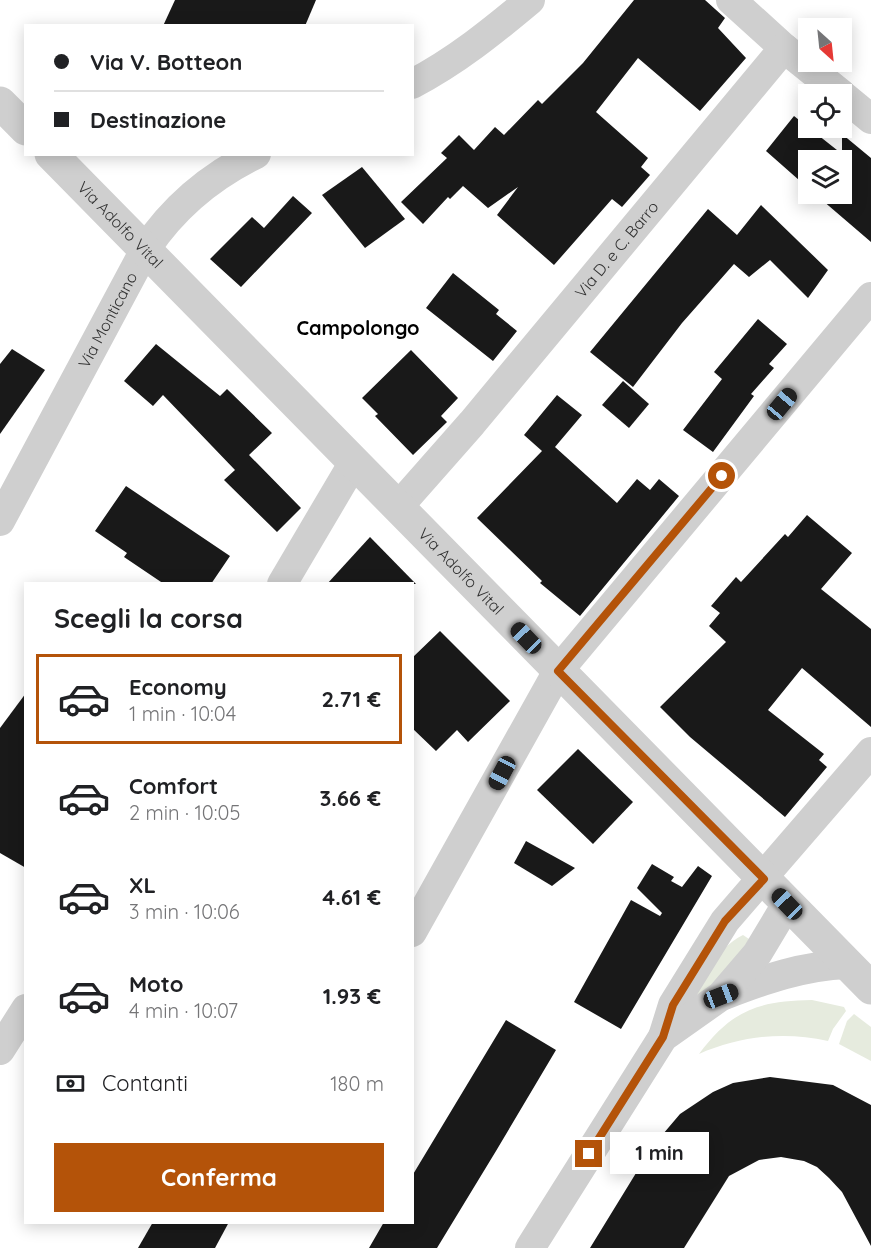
<!DOCTYPE html>
<html lang="it">
<head>
<meta charset="utf-8">
<style>
  :root { --surface:#fff; --page:#f6f6f6; --text:#202124; --muted:#757577; --line:#e0e0e0; --accent:#b45309 }
  body { margin:0; font-family:Quicksand,sans-serif; background:var(--page); color:var(--text); height:100vh; display:flex; flex-direction:column; font-size:22px; white-space:nowrap }
  * { box-sizing:border-box; margin:0 }
  p { font-size:20px; color:var(--muted) }
  .icon { flex:none; width:33px; height:33px; fill:none; stroke:currentColor; stroke-width:2; stroke-linecap:round; stroke-linejoin:round }
  .map { position:relative; flex:1; overflow:hidden }
  .drawer { position:absolute; left:24px; top:582px; width:390px; height:642px; display:flex; flex-direction:column; background:var(--surface); border-radius:0px; box-shadow:0 3px 15px #0003 }
  .drawer>* { flex:none }
  .top-card { position:absolute; left:24px; top:24px; width:390px; height:132px; border-radius:0px; box-shadow:0 3px 15px #0003; display:grid; align-content:center; height:132px; padding:0 30px; background:var(--surface) }
  .needle { width:39px; rotate:153deg }
  .fabs { position:absolute; left:798px; top:18px; display:grid; gap:12px }
  .fabs a { display:grid; place-items:center; width:54px; height:54px; border-radius:0px; background:var(--surface); box-shadow:0 3px 15px #0003; font-size:30px }
  .end { position:absolute; width:27px; height:27px; margin:-14px; border:8px solid #b45309; background:#fff; box-shadow:0 0 0 3px #fff }
  .from { border-radius:50% }
  .bubble { position:absolute; height:42px; border-radius:0px; background:var(--surface); box-shadow:0 3px 15px #0003; font-size:20px; font-weight:700; line-height:42px; text-align:center }
  .car { position:absolute; width:18px; height:36px; margin:-18px -9px; border-radius:8px; box-shadow:0 0 4px 2px #0007; background:linear-gradient(#222 24%,#8ab4d8 0 40%,#222 0 76%,#8ab4d8 0 86%,#222 0) }
  .top-card b { display:flex; align-items:center; gap:21px; height:57px; font-size:22px }
  .top-card b+b { border-top:2px solid var(--line) }
  .top-card i { width:15px; height:15px; background:var(--text) }
  ul { padding:0; list-style:none }
  li { display:flex; align-items:center; gap:18px; height:90px; margin:0 12px 9px; padding:0 18px; border:3px solid transparent; border-radius:0px }
  li div { flex:1 }
  li b { display:block; font-size:22px }
  li em { font-style:normal; font-weight:700 }
  li.on { border-color:var(--accent) }
  li>.icon { width:54px; height:54px; stroke-width:1.5 }
  h2 { padding:0 30px; font-size:27px; line-height:72px }
  .pay { display:flex; align-items:center; gap:15px; height:66px; padding:0 30px; font-size:22px }
  .pay p { margin-inline-start:auto }
  .cta { display:flex; gap:12px; margin-top:auto; padding:12px 30px }
  .cta a { flex:1; height:69px; border-radius:0px; background:var(--accent); color:#fff; font-size:24px; font-weight:700; line-height:69px; text-align:center }
  .map>svg:first-child { display:block }
  .green { fill:#e6ebde }
  .building { fill:#191919 }
  .lines { fill:none; stroke-linecap:round; stroke-linejoin:round }
  .minor { stroke:#cfcfcf; stroke-width:30 }
  .tertiary { stroke:#cfcfcf; stroke-width:33 }
  .route { stroke:#b45309; stroke-width:8 }
  .labels { text-anchor:middle; dominant-baseline:central; stroke-width:6; stroke-linejoin:round; paint-order:stroke }
  .street-label { font-size:16px; fill:#323232; stroke:#fff }
  .quarter-label { font-size:20px; font-weight:bold; fill:#000; stroke:#fff }
</style>
</head>
<body>
<div class="map">
<svg width="871" height="1248" viewBox="0 0 871 1248">
  <rect width="100%" height="100%" fill="#fff"/>
  <g class="green">
    <path d="M 743,935 L 749,939 L 735,963 L 691,1006 C 703,980 715,949 743,935 Z"/>
    <path d="M 812,1000 L 844,1007 L 846,1011 L 833,1029 L 828,1041 C 784,1031 740,1036 699,1054 C 732,1010 758,1001 812,1000 Z"/>
    <path d="M 854,1014 L 871,1027 L 871,1061 L 839,1044 L 847,1021 Z"/>
  </g>
  <g class="building">
    <path d="M 175,0 L 316,0 L 305,26 L 163,26 Z"/>
    <path d="M 634,0 L 705,0 L 725,18 L 718,28 L 746,58 L 700,111 L 638,58 L 596,112 L 648,158 L 641,167 L 650,175 L 622,207 L 612,199 L 554,265 L 497,215 L 518,187 L 488,208 L 463,186 L 450,199 L 448,197 L 423,224 L 401,202 L 447,158 L 441,153 L 459,135 L 474,150 L 495,127 L 504,135 L 538,100 L 542,104 L 583,63 Z"/>
    <path d="M 794,116 L 842,154 L 842,134 L 871,158 L 871,242 L 815,194 L 842,194 L 842,160 L 808,160 L 808,188 L 766,151 Z"/>
    <path d="M 362,167 L 405,219 L 365,248 L 322,195 Z"/>
    <path d="M 293,196 L 312,213 L 241,287 L 210,259 L 252,217 L 264,228 Z"/>
    <path d="M 761,205 L 828,270 L 808,298 L 770,260 L 749,277 L 734,264 L 682,323 L 633,387 L 590,352 L 708,209 L 737,235 Z"/>
    <path d="M 453,273 L 499,310 L 496,314 L 517,331 L 493,361 L 426,308 Z"/>
    <path d="M 758,319 L 787,344 L 769,364 L 774,368 L 751,394 L 754,396 L 713,452 L 683,430 L 722,379 L 714,372 Z"/>
    <path d="M 156,344 L 220,396 L 227,389 L 272,433 L 249,455 L 301,508 L 277,532 L 224,480 L 235,470 L 163,395 L 153,406 L 124,381 Z"/>
    <path d="M 12,349 L 45,370 L 0,434 L 0,364 Z"/>
    <path d="M 411,350 L 458,398 L 441,416 L 447,422 L 413,455 L 375,416 L 378,414 L 362,398 Z"/>
    <path d="M 623,381 L 649,404 L 629,428 L 602,405 Z"/>
    <path d="M 557,395 L 582,415 L 555,447 L 617,503 L 637,479 L 650,490 L 659,479 L 679,496 L 580,616 L 540,583 L 542,581 L 477,518 L 542,451 L 524,435 Z"/>
    <path d="M 126,486 L 230,556 L 211,584 L 164,584 L 124,557 L 127,553 L 95,531 Z"/>
    <path d="M 807,515 L 852,553 L 821,589 L 871,629 L 871,727 L 802,668 L 768,710 L 824,754 L 819,760 L 827,767 L 785,817 L 690,737 L 660,707 L 726,642 L 709,626 L 720,613 L 711,606 L 736,577 L 741,582 L 785,534 L 788,537 Z"/>
    <path d="M 370,537 L 416,584 L 327,584 Z"/>
    <path d="M 440,631 L 510,701 L 468,742 L 457,730 L 436,751 L 412,728 L 412,658 Z"/>
    <path d="M 26,693 L 26,868 L 0,853 L 0,728 Z"/>
    <path d="M 578,749 L 633,802 L 593,844 L 537,790 Z"/>
    <path d="M 526,841 L 575,868 L 552,886 L 514,863 Z"/>
    <path d="M 652,864 L 674,877 L 671,881 L 682,887 L 698,866 L 712,876 L 621,1029 L 574,1002 L 631,900 L 660,916 L 662,913 L 637,888 Z"/>
    <path d="M 506,1020 L 556,1050 L 496,1151 L 437,1248 L 369,1248 L 384,1222 L 412,1222 L 412,1176 Z"/>
    <path d="M 770,1077 L 833,1085 L 871,1105 L 871,1246 L 842,1192 L 829,1178 L 817,1167 L 804,1161 L 781,1157 L 759,1160 L 729,1176 L 684,1248 L 590,1248 L 652,1147 L 680,1114 L 713,1092 L 733,1083 Z"/>
    <path d="M 153,1222 L 229,1222 L 215,1248 L 138,1248 Z"/>
  </g>
  <g class="lines">
    <g class="minor">
      <path d="M 731,0 L 784,48"/>
      <path d="M 412,84 C 456,61 493,31 530,0"/>
      <path d="M 842,95 L 871,119"/>
      <path id="s1" d="M 398,507 L 472,423 L 784,48 L 841,94"/>
      <path id="s2" d="M 0,521 L 145,250 C 172,209 211,176 256,154"/>
      <path d="M 282,584 L 354,462"/>
      <path d="M 412,932 L 558,671 L 871,297"/>
      <path d="M 724,995 C 765,979 803,966 847,964"/>
      <path d="M 663,1037 L 673,1005 L 725,921 L 871,752"/>
      <path d="M 0,1050 L 26,1009"/>
      <path d="M 530,1248 L 663,1037 L 721,996 L 757,954 L 787,904"/>
    </g>
    <g class="tertiary">
      <path d="M 0,103 L 26,129"/>
      <path id="s3" d="M 51,154 L 871,988"/>
    </g>
  </g>
  <g class="lines">
    <path class="route" d="M 589,1154 L 663,1037 L 673,1005 L 725,921 L 764,879 L 558,671 L 722,476"/>
  </g>
  <g class="labels">
    <g class="street-label">
      <text stroke="none"><textPath href="#s3" startOffset="99">Via Adolfo Vital</textPath></text>
      <text stroke="none"><textPath href="#s1" startOffset="338">Via D. e C. Barro</textPath></text>
      <text stroke="none"><textPath href="#s2" startOffset="228">Via Monticano</textPath></text>
      <text stroke="none"><textPath href="#s3" startOffset="585">Via Adolfo Vital</textPath></text>
    </g>
    <g class="quarter-label">
      <text x="358" y="327">Campolongo</text>
    </g>
  </g>
</svg>
<div class="fabs">
<a><svg class="needle" viewBox="-14 -14 28 28"><path d="M0-13l5 13h-10z" fill="#e53935"/><path d="M0 13l5-13h-10z" fill="#757577"/></svg></a>
<a><svg class="icon" aria-label="locate" viewBox="0 0 24 24"><circle cx="12" cy="12" r="6"/><path d="M12 2v4M12 18v4M2 12h4M18 12h4"/></svg></a>
<a><svg class="icon" aria-label="layers" viewBox="0 0 24 24"><path d="M12 4l9 5-9 5-9-5zM3 14l9 5 9-5"/></svg></a>
</div>
<i class="end from" style="left:722px;top:476px"></i>
<i class="end" style="left:589px;top:1154px"></i>
<div class="bubble" style="left:610px;top:1132px;width:99px">1 min</div>
<i class="car" style="left:782px;top:404px;rotate:40deg"></i>
<i class="car" style="left:526px;top:638px;rotate:316deg"></i>
<i class="car" style="left:502px;top:773px;rotate:208deg"></i>
<i class="car" style="left:787px;top:904px;rotate:316deg"></i>
<i class="car" style="left:721px;top:996px;rotate:69deg"></i>
<div class="top-card">
<b><i class="from"></i>Via V. Botteon</b>
<b><i></i>Destinazione</b>
</div>
<section class="drawer">
<h2>Scegli la corsa</h2>
<ul>
<li class="on"><svg class="icon" aria-label="car" viewBox="0 0 24 24"><path d="M5 17H2v-5l4-1 3-4h7l3 4 3 1v5h-3M9 17h6M6 11h13"/><circle cx="7" cy="17" r="2"/><circle cx="17" cy="17" r="2"/></svg><div><b>Economy</b><p>1 min · 10:04</p></div><em>2.71 €</em></li>
<li><svg class="icon" aria-label="car" viewBox="0 0 24 24"><path d="M5 17H2v-5l4-1 3-4h7l3 4 3 1v5h-3M9 17h6M6 11h13"/><circle cx="7" cy="17" r="2"/><circle cx="17" cy="17" r="2"/></svg><div><b>Comfort</b><p>2 min · 10:05</p></div><em>3.66 €</em></li>
<li><svg class="icon" aria-label="car" viewBox="0 0 24 24"><path d="M5 17H2v-5l4-1 3-4h7l3 4 3 1v5h-3M9 17h6M6 11h13"/><circle cx="7" cy="17" r="2"/><circle cx="17" cy="17" r="2"/></svg><div><b>XL</b><p>3 min · 10:06</p></div><em>4.61 €</em></li>
<li><svg class="icon" aria-label="car" viewBox="0 0 24 24"><path d="M5 17H2v-5l4-1 3-4h7l3 4 3 1v5h-3M9 17h6M6 11h13"/><circle cx="7" cy="17" r="2"/><circle cx="17" cy="17" r="2"/></svg><div><b>Moto</b><p>4 min · 10:07</p></div><em>1.93 €</em></li>
</ul>
<div class="pay"><svg class="icon" aria-label="cash" viewBox="0 0 24 24"><path d="M3 7h18v10H3z"/><circle cx="12" cy="12" r="2"/></svg>Contanti<p>180 m</p></div>
<div class="cta"><a>Conferma</a></div>
</section>
</div>
</body>
</html>
